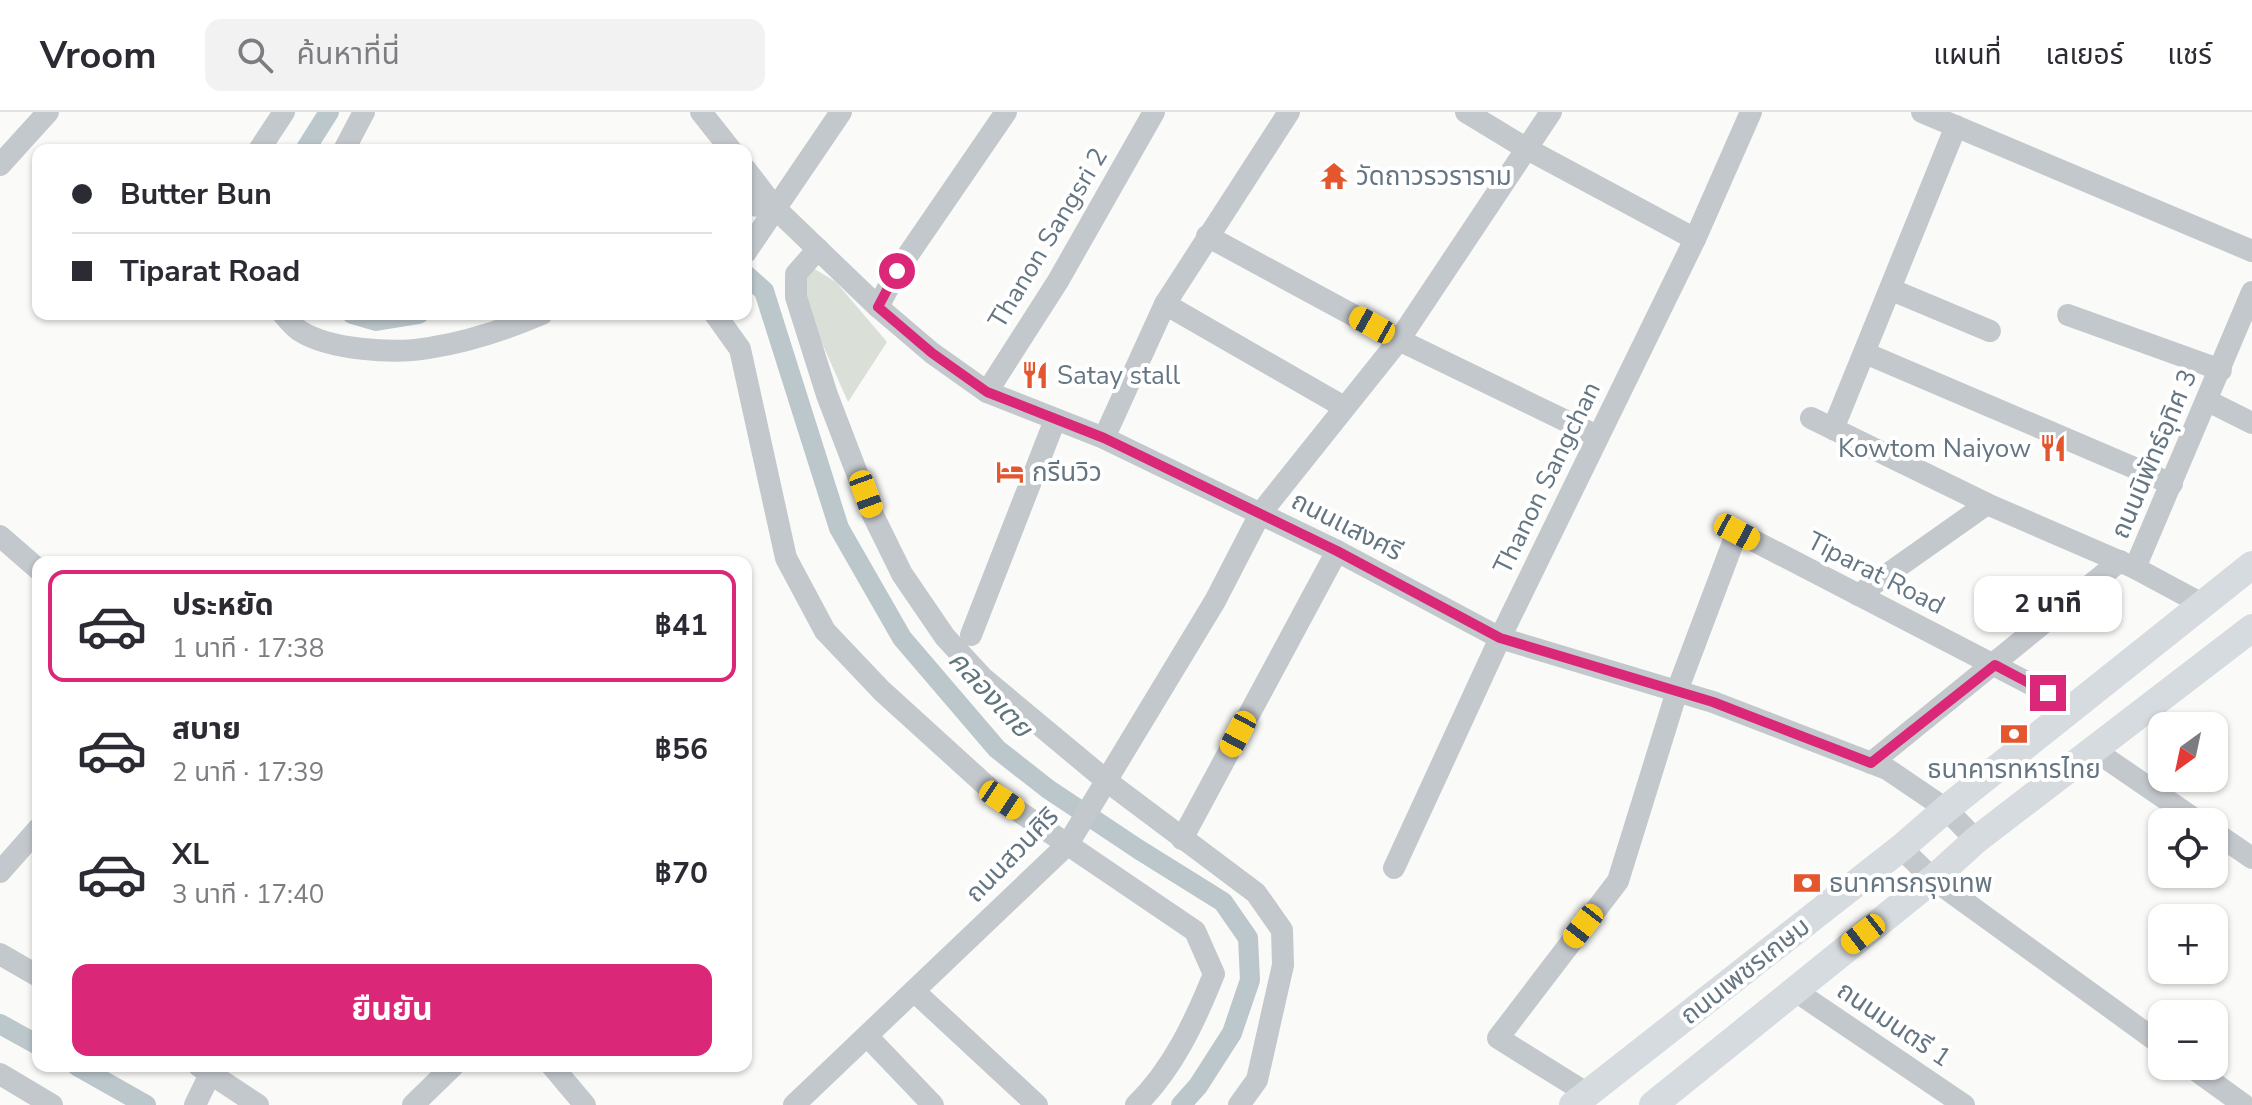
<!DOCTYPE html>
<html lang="th">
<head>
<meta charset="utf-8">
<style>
  :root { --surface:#fff; --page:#f2f2f3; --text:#2b2b33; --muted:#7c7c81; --line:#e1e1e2; --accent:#db2777 }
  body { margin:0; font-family:"Nunito Sans","Noto Sans Thai",sans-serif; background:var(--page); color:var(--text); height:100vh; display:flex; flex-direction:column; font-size:30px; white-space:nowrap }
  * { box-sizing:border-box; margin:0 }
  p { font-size:26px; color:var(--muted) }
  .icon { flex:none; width:44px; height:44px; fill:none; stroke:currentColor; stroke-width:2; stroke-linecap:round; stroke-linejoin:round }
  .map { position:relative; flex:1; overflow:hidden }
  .side { position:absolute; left:32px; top:444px; width:720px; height:516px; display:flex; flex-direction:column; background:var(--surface); border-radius:16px; box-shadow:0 2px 6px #0004 }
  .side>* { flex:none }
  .banner { position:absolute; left:32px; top:32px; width:720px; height:176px; border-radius:16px; box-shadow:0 2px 6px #0004; display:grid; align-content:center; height:176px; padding:0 40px; background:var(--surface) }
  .needle { width:52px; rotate:213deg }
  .tools { position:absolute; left:2148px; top:600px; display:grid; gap:16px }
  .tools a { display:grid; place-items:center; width:80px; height:80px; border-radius:16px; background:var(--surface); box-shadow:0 2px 6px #0004; font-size:40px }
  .end { position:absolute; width:36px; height:36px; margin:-18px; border:10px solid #db2777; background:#fff; box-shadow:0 0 0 4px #fff }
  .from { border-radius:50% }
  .bubble { position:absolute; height:56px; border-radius:16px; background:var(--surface); box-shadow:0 2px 6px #0004; font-size:26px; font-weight:700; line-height:56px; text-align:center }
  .car { position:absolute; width:24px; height:48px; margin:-24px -12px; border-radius:10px; box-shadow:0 0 6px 2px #0007; background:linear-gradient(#f5c518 24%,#345 0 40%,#f5c518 0 76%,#345 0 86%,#f5c518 0) }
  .banner b { display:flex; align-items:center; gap:28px; height:76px; font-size:30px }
  .banner b+b { border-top:2px solid var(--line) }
  .banner i { width:20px; height:20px; background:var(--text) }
  ul { padding:14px 0 0; list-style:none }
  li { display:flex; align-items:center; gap:24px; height:112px; margin:0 16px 12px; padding:0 24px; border:4px solid transparent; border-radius:16px }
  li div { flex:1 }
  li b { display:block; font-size:30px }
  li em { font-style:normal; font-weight:700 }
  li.current { border-color:var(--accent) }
  li>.icon { width:72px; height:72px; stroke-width:1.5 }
  .cta { display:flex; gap:16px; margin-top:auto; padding:16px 40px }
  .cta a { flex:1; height:92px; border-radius:16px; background:var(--accent); color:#fff; font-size:32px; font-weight:700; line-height:92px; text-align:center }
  header { display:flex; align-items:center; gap:48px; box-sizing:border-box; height:112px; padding:0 40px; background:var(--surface); border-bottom:2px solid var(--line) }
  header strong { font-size:38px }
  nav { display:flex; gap:44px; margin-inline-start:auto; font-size:28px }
  .search { width:560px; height:72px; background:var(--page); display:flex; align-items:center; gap:20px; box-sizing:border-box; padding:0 28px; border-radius:16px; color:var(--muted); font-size:30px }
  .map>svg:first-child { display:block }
  .green { fill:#dadfd7 }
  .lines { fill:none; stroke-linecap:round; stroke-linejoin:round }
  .canal { stroke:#bbc7cb; stroke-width:20 }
  .minor { stroke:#c3c8cc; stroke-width:22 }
  .major { stroke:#d6dbdf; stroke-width:28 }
  .route { stroke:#db2777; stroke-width:10 }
  .labels { text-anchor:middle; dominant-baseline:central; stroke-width:8; stroke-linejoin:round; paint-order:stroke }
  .poi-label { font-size:26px; fill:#657683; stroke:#fff; text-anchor:start }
  .street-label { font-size:26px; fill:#657683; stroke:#fff }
  .water-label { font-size:28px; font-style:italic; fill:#60757c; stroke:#fff }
</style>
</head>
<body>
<header>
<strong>Vroom</strong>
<div class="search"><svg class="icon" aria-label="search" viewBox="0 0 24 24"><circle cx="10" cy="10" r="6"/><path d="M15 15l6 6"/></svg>ค้นหาที่นี่</div>
<nav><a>แผนที่</a><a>เลเยอร์</a><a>แชร์</a></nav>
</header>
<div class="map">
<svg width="2252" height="993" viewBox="0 0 2252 993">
  <rect width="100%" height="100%" fill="#fafaf8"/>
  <path class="green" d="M 813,156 L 836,170 L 887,230 L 848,290 L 804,190 L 804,159 Z"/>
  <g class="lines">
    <g class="canal">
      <path d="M 305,38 L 329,0"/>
      <path d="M 746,163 L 764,179 L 839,416 L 902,526 L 997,637 L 1048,677 L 1138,737 L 1223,790 L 1248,826 L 1250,868 L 1232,921 L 1198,974 L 1181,993"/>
      <path d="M 352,202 L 376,209 L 419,202"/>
      <path d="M 0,912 L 38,933"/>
      <path d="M 77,954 L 146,993"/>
    </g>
    <g class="minor">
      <path d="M 701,0 L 731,38"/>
      <path d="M 1466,0 L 1527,37 L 1695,127"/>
      <path d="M 1922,0 L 2252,139"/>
      <path d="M 259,38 L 284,0"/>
      <path d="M 344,38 L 364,0"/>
      <path d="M 0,53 L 48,0"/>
      <path d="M 746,58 L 776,97 L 878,195 L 932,241 L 987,280 L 1104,326 L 1337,439 L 1500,526 L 1713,590 L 1887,657 L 1946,697 L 1976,728"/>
      <path d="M 746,92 L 776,97"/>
      <path d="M 1207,124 L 1399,228 L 1597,324"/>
      <path d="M 818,137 L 796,162 L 796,185 L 827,283 L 873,403 L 902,462 L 945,525 L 983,566 L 1108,670 L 1256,781 L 1282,818 L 1283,853 L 1257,968 L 1239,993"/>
      <path d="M 746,140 L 841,0"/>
      <path d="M 1892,178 L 1990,219"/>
      <path d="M 1165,192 L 1344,295"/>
      <path d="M 878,195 L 897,159 L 1006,0"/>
      <path d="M 283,202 C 288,208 294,215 300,219 C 330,238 394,242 429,236 C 467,230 507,217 542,202"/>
      <path d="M 715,202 L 740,237 L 786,446 L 825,519 L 882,579 L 1002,688 L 1195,819 L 1214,862 C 1195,909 1173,957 1136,993"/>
      <path d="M 2068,203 L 2221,258"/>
      <path d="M 1865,241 L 2172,372"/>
      <path d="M 987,280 L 1058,169 L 1154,0"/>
      <path d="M 2208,289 L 2252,311"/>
      <path d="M 1811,306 L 1987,392 L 2135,456"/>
      <path d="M 1833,317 L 1956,14"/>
      <path d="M 1104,326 L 1165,192 L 1289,0"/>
      <path d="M 0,424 L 38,457"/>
      <path d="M 1858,483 L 1987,392"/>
      <path d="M 2202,492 L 2135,456 L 2252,180"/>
      <path d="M 971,523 L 1055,308"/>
      <path d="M 2094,638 L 2199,710"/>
      <path d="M 1871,651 L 2120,449"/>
      <path d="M 2214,720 L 2252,746"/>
      <path d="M 1182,727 L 1337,439"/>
      <path d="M 1901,736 L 1933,767 L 2162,933"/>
      <path d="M 1394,756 L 1500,526 L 1695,127 L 1751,0"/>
      <path d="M 0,760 L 38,717"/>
      <path d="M 0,842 L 38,864"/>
      <path d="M 1794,878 L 1964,993"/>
      <path d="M 914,879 L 1037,993"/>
      <path d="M 867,924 L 933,993"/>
      <path d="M 199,954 L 258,993"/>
      <path d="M 552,954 L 585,993"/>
      <path d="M 2190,954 L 2244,993"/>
      <path d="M 0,962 L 52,993"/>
      <path d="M 1588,982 L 1498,926 L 1618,769 L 1677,579 L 1737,420 L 2075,595"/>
      <path d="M 195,993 L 211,960 L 218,954"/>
      <path d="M 413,993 L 453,954"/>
      <path d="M 794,993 L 1068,732 L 1215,489 L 1260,402 L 1399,228 L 1551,0"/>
    </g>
    <g class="major">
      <path d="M 1573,993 L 1901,736 L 1946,697 L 2252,453"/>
      <path d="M 1653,993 L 1933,767 L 1976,728 L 2252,516"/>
    </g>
  </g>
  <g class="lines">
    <path class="route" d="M 897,159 L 878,195 L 932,241 L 987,280 L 1104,326 L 1337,439 L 1500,526 L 1713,590 L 1871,651 L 1995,553 L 2048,581"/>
  </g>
  <defs>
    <g id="temple-bare" transform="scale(2.16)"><path d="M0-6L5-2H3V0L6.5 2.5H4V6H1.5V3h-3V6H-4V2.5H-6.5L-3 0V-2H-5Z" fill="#e4572e" stroke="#fff" stroke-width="2.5" paint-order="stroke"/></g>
    <g id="restaurant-bare" transform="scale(2.16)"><path d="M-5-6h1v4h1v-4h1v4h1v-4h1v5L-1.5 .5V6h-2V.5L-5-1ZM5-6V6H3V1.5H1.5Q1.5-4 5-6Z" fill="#e4572e" stroke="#fff" stroke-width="2.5" paint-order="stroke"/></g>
    <g id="hotel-bare" transform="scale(2.16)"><path d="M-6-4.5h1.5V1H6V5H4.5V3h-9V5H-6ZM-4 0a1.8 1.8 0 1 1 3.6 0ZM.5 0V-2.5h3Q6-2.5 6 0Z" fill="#e4572e" stroke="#fff" stroke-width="2.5" paint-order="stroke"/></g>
    <g id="bank-bare" transform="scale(2.16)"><path d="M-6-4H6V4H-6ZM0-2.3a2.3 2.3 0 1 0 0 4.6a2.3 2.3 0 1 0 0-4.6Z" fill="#e4572e" stroke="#fff" stroke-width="2.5" paint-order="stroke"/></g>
  </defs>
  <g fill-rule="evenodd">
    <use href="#temple-bare" x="1334" y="64"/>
    <use href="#restaurant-bare" x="1035" y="263"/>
    <use href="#restaurant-bare" x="2053" y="336"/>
    <use href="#hotel-bare" x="1010" y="360"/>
    <use href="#bank-bare" x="2014" y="622"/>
    <use href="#bank-bare" x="1807" y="771"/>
  </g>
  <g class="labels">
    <g class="poi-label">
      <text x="1356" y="64">วัดถาวรวราราม</text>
      <text x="1057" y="263">Satay stall</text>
      <text x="2031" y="336" text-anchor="end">Kowtom Naiyow</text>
      <text x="1032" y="360">กรีนวิว</text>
      <text x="2014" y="657" text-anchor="middle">ธนาคารทหารไทย</text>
      <text x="1829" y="771">ธนาคารกรุงเทพ</text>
    </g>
    <g class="street-label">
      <text transform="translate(1048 126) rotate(-59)">Thanon Sangsri 2</text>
      <text transform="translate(2154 342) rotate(-67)">ถนนนิพัทธ์อุทิศ 3</text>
      <text transform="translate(1547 366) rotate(-64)">Thanon Sangchan</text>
      <text transform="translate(1347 414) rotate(27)">ถนนเเสงศรี</text>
      <text transform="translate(1876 461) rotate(27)">Tiparat Road</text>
      <text transform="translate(1012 743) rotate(-46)">ถนนสวนศิริ</text>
      <text transform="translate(1745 859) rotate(-38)">ถนนเพชรเกษม</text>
      <text transform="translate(1894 912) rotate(34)">ถนนมนตรี 1</text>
    </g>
    <g class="water-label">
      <text transform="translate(990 582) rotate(47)">คลองเตย</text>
    </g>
  </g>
</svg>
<div class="tools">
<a><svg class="needle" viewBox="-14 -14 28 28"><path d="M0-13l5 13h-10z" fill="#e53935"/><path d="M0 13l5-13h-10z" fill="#7c7c81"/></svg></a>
<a><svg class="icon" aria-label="locate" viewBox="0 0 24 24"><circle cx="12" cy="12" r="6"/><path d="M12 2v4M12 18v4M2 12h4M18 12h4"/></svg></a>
<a>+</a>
<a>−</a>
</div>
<i class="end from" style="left:897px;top:159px"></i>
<i class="end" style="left:2048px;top:581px"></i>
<div class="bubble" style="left:1974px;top:464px;width:148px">2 นาที</div>
<i class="car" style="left:1372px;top:213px;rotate:299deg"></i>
<i class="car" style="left:866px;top:382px;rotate:160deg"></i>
<i class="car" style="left:1737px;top:420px;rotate:118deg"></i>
<i class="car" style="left:1238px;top:622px;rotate:208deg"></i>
<i class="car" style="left:1002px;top:688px;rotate:124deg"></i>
<i class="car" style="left:1583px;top:814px;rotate:218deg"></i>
<i class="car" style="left:1863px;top:822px;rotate:232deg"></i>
<div class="banner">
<b><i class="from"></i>Butter Bun</b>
<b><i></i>Tiparat Road</b>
</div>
<section class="side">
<ul>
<li class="current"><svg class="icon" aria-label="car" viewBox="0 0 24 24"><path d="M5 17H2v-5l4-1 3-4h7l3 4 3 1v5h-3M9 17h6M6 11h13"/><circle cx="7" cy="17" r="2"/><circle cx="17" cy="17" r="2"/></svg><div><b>ประหยัด</b><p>1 นาที · 17:38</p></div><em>฿41</em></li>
<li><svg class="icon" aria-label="car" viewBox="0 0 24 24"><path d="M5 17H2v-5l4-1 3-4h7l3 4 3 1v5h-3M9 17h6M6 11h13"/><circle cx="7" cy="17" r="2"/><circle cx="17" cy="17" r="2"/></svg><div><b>สบาย</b><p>2 นาที · 17:39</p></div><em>฿56</em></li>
<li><svg class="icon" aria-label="car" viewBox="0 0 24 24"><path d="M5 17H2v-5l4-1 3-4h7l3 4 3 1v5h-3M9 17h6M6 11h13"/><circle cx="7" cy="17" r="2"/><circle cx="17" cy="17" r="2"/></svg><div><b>XL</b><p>3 นาที · 17:40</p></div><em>฿70</em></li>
</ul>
<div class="cta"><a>ยืนยัน</a></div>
</section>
</div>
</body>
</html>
